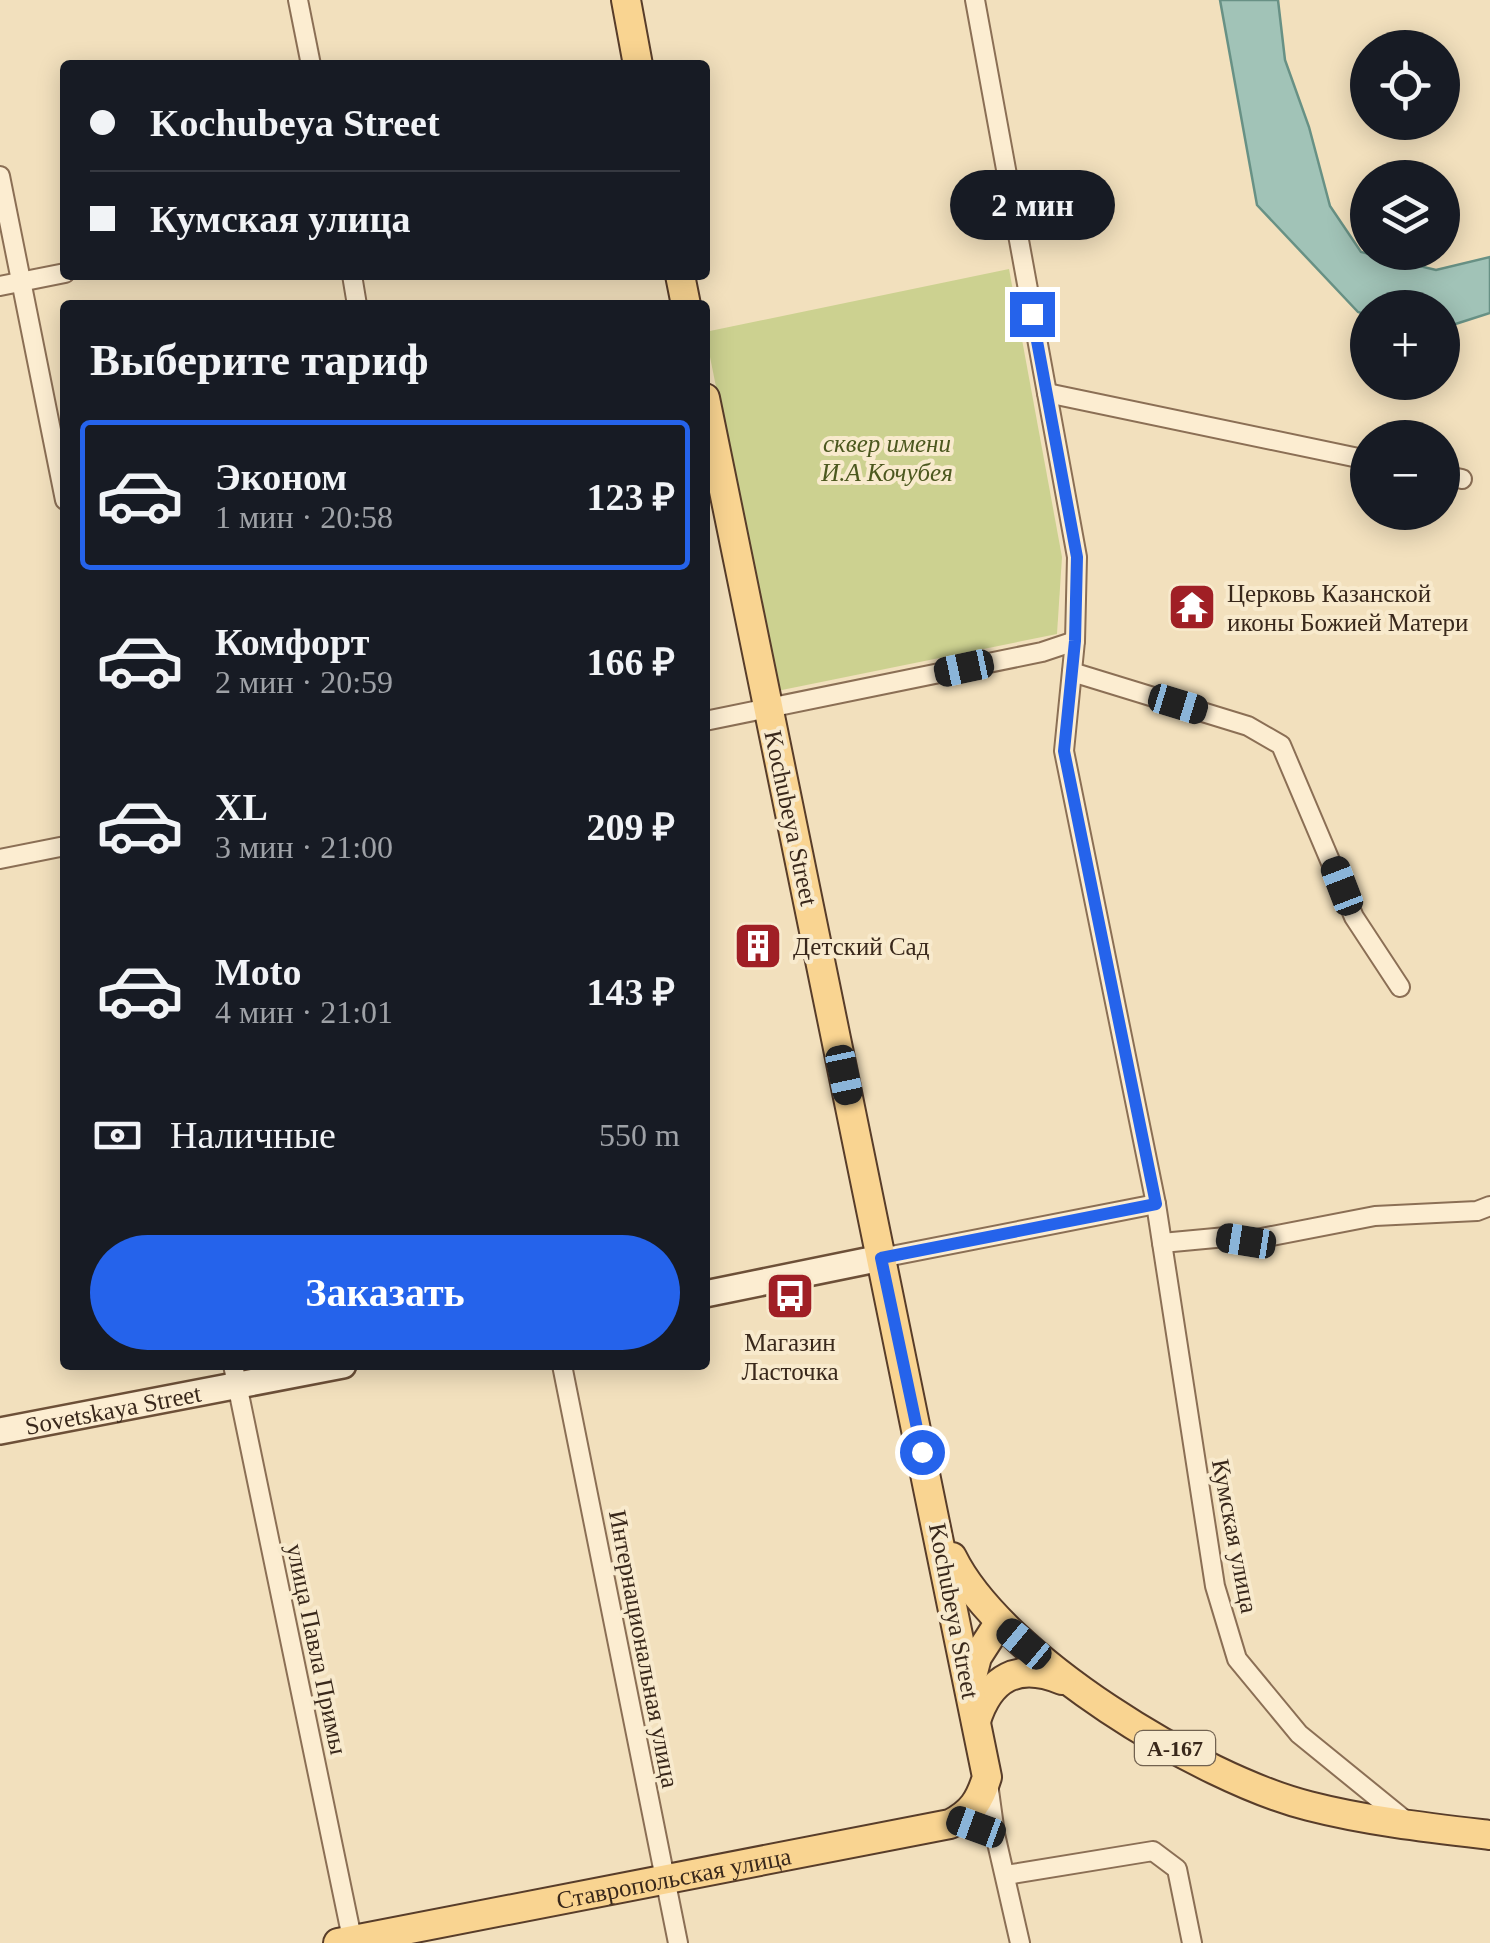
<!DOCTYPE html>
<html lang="ru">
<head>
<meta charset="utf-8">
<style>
  :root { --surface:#171b24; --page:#20242c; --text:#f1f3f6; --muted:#9ea1a6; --line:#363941; --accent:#2563eb }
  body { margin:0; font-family:Georgia,serif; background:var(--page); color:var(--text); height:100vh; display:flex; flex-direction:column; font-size:38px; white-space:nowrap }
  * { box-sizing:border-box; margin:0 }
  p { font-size:32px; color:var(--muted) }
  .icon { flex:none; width:55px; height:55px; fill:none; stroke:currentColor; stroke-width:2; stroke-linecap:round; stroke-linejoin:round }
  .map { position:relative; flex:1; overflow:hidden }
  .panel { position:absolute; left:60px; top:300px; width:650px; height:1070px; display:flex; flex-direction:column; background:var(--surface); border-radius:10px; box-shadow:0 5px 25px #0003 }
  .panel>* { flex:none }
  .top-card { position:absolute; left:60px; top:60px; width:650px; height:220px; border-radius:10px; box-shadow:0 5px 25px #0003; display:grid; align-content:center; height:220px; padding:0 30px; background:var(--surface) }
  .controls { position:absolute; left:1350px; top:30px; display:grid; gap:20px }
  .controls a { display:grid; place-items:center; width:110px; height:110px; border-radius:50%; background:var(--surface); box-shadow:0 5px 25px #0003; font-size:50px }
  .end { position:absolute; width:45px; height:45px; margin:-22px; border:12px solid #2563eb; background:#fff; box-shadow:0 0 0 5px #fff }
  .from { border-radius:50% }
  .bubble { position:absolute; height:70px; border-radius:35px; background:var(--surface); box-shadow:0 5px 25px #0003; font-size:32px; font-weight:700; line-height:70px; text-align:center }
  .car { position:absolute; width:30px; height:60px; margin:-30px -15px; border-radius:12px; box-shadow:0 0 8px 2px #0007; background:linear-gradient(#222 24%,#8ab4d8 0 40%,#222 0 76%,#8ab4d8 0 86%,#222 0) }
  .top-card b { display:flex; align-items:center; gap:35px; height:95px; font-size:38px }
  .top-card b+b { border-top:2px solid var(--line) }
  .top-card i { width:25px; height:25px; background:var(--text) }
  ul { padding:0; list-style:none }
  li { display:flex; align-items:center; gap:30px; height:150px; margin:0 20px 15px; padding:0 10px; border:5px solid transparent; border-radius:10px }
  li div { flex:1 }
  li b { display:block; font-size:38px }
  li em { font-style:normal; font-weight:700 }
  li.selected { border-color:var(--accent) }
  li>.icon { width:90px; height:90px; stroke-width:1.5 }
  h2 { padding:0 30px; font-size:45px; line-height:120px }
  .pay { display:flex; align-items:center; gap:25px; height:110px; padding:0 30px; font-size:38px }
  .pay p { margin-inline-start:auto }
  .action { display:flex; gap:20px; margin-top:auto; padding:20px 30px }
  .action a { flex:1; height:115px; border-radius:60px; background:var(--accent); color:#fff; font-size:40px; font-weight:700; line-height:115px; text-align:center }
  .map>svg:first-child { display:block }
  .green { fill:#ccd190 }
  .water { fill:#a1c3b7; stroke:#689185; stroke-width:2.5 }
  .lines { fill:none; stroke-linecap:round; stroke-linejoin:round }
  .street-casing { stroke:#8b6f55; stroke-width:22 }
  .secondary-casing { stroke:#6d5038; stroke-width:30 }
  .primary-casing { stroke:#583d2a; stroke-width:32 }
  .street { stroke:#fcedd1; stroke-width:18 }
  .secondary { stroke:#fcedd1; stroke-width:25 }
  .primary { stroke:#f9d491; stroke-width:28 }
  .route { stroke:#2563eb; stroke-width:12 }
  .labels { text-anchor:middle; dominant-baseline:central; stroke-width:8; stroke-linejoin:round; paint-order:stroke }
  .shield { fill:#f8eacd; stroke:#726250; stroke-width:2.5 }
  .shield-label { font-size:22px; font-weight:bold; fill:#39281b }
  .park-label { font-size:25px; font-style:italic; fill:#4c581f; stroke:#f8eacd }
  .poi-label { font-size:25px; fill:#39281b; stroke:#f8eacd; text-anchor:start }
  .street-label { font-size:25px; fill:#39281b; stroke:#f8eacd }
</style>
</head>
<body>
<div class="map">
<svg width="1490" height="1943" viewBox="0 0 1490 1943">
  <rect width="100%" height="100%" fill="#f2e0bd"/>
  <path class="green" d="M 1009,269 L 1062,557 L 1057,634 L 777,691 L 705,332 Z"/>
  <path class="water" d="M 1220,0 L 1278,0 L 1285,60 L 1309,127 L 1330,206 L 1361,252 L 1436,270 L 1490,257 L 1490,313 L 1443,328 L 1442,308 L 1368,308 L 1367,315 L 1358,312 L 1257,205 Z"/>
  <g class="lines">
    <g class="street-casing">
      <g id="street">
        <path d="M 298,0 L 311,65"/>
        <path d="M 975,0 L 1077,557 L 1075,641 L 1064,751 L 1156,1204 L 1215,1586 L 1237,1659 L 1299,1734 L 1406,1821"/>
        <path d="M 0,176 L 65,500"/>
        <path d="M 352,275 L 357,305"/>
        <path d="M 0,286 L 65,273"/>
        <path d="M 1047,393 L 1368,460"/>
        <path d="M 1442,475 L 1462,479"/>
        <path d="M 1072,672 L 1248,726 L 1281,745 L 1354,917 L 1400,987"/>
        <path d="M 705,721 L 1042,652 L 1075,641"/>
        <path d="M 0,859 L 65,846"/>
        <path d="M 1162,1243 L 1226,1237 L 1246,1241 L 1375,1216 L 1477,1211 L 1490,1206"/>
        <path d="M 881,1258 L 1156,1204"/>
        <path d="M 233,1365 L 353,1943"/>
        <path d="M 562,1365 L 678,1943"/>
        <path d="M 988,1783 L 995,1834 L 1020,1943"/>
        <path d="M 1006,1875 L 1153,1851 L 1177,1869 L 1192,1943"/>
      </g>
    </g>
    <g class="secondary-casing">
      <g id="secondary">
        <path d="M 705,1294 L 881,1258"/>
        <path id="s1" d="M 0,1431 L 343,1365"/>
      </g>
    </g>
    <g class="primary-casing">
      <g id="primary">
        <path d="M 626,0 L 638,65"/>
        <path d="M 680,275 L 686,305"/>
        <path d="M 952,1557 C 1001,1657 1201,1779 1309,1806 C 1367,1821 1430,1828 1490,1835"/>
        <path d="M 970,1684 L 977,1657 L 999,1623"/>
        <path d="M 976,1721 C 990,1677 1018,1662 1062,1680"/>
        <path id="s2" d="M 338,1943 L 950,1824 C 972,1813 980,1800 987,1777 L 705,398"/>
      </g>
    </g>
    <use href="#street" class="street"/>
    <use href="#secondary" class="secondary"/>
    <use href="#primary" class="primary"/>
  </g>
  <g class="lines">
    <path class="route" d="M 922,1452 L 881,1258 L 1156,1204 L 1064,751 L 1075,641 L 1077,557 L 1032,314"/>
  </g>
  <defs>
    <g id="temple-square" transform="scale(2.5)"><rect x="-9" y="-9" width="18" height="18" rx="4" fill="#a01f25" stroke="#f8eacd"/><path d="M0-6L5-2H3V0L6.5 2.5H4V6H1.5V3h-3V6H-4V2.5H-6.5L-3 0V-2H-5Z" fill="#fff"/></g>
    <g id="building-square" transform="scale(2.5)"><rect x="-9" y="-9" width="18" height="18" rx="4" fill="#a01f25" stroke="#f8eacd"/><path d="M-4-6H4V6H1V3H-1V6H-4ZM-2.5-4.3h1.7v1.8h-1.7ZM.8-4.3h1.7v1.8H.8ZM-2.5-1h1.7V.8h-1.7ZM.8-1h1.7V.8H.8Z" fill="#fff"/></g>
    <g id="bus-square" transform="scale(2.5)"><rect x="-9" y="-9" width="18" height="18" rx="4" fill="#a01f25" stroke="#f8eacd"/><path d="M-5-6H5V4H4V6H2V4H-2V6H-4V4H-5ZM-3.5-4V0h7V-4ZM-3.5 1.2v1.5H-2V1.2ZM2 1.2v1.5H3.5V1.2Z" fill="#fff"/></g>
  </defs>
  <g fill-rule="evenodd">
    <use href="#temple-square" x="1192" y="607"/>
    <use href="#building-square" x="758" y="946"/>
    <use href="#bus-square" x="790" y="1296"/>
  </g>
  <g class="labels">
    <rect class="shield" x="1135" y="1731" width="80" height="34" rx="8"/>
    <g class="shield-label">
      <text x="1175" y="1748">А-167</text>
    </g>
    <g class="park-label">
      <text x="887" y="443">сквер имени<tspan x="887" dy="29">И.А Кочубея</tspan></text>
    </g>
    <g class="poi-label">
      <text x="1227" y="593">Церковь Казанской<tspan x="1227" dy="29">иконы Божией Матери</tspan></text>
      <text x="793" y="946">Детский Сад</text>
      <text x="790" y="1342" text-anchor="middle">Магазин<tspan x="790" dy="29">Ласточка</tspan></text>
    </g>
    <g class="street-label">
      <text transform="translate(791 818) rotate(78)">Kochubeya Street</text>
      <text stroke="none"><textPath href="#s1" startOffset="115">Sovetskaya Street</textPath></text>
      <text transform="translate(1235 1536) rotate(79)">Кумская улица</text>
      <text transform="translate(954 1611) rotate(79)">Kochubeya Street</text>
      <text transform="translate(317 1649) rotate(78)">улица Павла Примы</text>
      <text transform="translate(644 1649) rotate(79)">Интернациональная улица</text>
      <text stroke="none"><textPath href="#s2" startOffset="342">Ставропольская улица</textPath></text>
    </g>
  </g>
</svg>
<div class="controls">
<a><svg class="icon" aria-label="locate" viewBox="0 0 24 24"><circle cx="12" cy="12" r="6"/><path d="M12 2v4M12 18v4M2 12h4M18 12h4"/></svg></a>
<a><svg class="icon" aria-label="layers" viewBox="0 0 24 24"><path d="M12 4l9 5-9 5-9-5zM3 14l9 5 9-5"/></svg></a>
<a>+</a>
<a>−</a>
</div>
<i class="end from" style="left:922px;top:1452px"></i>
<i class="end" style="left:1032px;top:314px"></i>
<div class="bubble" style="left:950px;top:170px;width:165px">2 мин</div>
<i class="car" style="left:964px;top:668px;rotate:258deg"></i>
<i class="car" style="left:1178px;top:704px;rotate:107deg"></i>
<i class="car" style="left:1342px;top:886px;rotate:339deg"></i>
<i class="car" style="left:844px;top:1075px;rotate:168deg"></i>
<i class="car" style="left:1246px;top:1241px;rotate:279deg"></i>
<i class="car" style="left:1024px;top:1644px;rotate:310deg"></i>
<i class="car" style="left:976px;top:1827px;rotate:290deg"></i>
<div class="top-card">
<b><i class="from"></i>Kochubeya Street</b>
<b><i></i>Кумская улица</b>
</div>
<section class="panel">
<h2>Выберите тариф</h2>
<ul>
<li class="selected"><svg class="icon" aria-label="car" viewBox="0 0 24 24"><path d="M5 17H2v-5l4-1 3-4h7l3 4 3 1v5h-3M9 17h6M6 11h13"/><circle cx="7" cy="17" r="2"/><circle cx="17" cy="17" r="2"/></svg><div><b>Эконом</b><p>1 мин · 20:58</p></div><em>123 ₽</em></li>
<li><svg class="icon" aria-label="car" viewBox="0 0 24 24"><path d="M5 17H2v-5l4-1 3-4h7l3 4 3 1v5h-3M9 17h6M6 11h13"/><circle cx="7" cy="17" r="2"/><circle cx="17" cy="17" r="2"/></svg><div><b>Комфорт</b><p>2 мин · 20:59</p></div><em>166 ₽</em></li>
<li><svg class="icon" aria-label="car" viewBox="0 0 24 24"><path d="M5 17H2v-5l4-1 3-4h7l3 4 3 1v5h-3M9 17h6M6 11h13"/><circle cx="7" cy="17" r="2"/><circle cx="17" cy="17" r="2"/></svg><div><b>XL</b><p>3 мин · 21:00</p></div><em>209 ₽</em></li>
<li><svg class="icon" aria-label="car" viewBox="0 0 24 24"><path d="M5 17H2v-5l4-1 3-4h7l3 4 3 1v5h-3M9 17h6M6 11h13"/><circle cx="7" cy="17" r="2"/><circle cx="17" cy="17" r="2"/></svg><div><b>Moto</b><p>4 мин · 21:01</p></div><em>143 ₽</em></li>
</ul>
<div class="pay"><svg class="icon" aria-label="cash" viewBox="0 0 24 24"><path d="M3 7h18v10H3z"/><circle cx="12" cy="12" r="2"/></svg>Наличные<p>550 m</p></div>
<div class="action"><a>Заказать</a></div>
</section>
</div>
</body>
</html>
